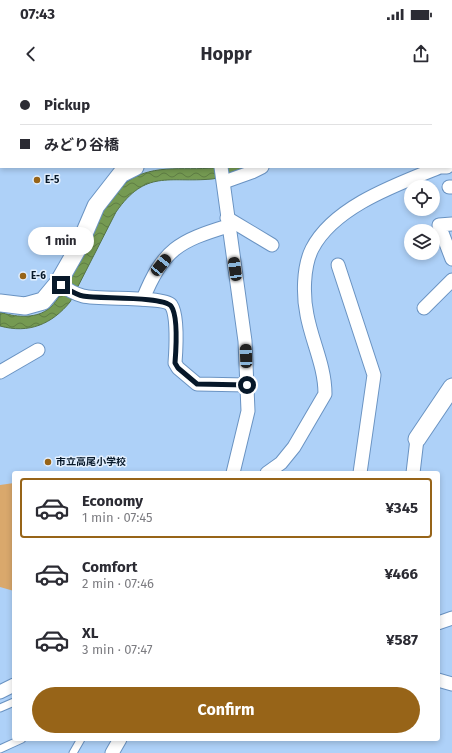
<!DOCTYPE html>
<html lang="en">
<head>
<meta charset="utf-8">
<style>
  :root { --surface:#fff; --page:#f7f7f7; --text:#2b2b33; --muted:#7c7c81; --line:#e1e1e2; --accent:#976418 }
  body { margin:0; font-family:"Fira Sans","Noto Sans JP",sans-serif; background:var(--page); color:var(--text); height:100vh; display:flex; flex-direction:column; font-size:15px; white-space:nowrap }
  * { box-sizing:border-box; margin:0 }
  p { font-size:13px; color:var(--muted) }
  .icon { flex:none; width:22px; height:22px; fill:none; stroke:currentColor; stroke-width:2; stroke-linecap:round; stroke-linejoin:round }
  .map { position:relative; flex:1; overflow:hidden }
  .sheet { position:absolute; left:12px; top:391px; width:428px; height:270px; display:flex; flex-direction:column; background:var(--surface); border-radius:4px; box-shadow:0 2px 6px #0003 }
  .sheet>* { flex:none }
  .hud { position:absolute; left:0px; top:0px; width:452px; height:88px; box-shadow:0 2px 6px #0003; display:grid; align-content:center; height:88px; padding:0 20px; background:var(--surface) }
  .buttons { position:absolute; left:404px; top:100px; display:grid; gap:8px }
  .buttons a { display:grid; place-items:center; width:36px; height:36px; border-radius:50%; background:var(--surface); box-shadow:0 2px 6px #0003; font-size:20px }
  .end { position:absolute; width:18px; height:18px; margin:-9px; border:5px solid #071829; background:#fff; box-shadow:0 0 0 2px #fff }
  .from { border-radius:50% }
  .bubble { position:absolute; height:28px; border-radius:14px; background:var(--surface); box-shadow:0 2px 6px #0003; font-size:13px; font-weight:700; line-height:28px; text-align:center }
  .car { position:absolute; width:12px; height:24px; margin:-12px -6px; border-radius:5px; box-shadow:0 0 3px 1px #0007; background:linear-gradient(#222 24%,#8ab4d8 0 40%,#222 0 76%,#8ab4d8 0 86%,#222 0) }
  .hud b { display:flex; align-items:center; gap:14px; height:38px; font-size:15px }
  .hud b+b { border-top:1px solid var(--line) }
  .hud i { width:10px; height:10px; background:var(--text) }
  ul { padding:7px 0 0; list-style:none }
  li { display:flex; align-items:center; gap:12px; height:60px; margin:0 8px 6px; padding:0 12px; border:2px solid transparent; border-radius:4px }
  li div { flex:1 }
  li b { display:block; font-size:15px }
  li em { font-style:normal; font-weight:700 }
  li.on { border-color:var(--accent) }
  li>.icon { width:36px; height:36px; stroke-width:1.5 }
  .cta { display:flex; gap:8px; margin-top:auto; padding:8px 20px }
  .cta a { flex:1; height:46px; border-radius:24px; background:var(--accent); color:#fff; font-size:16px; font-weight:700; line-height:46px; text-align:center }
  .status { display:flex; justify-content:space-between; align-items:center; height:28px; padding:0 20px; background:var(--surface); direction:ltr }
  .status svg { height:11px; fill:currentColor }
  header { display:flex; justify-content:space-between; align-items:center; height:52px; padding:0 20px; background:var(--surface); font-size:18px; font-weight:700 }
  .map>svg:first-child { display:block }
  .built { fill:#9dc3ee }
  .grass { fill:#d9a86c }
  .water { fill:url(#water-waves); stroke:#547346 }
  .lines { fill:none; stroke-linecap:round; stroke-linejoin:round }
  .service-casing { stroke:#6a93c2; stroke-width:9 }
  .minor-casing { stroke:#6a93c2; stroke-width:15 }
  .tertiary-casing { stroke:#6a93c2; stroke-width:19 }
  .service { stroke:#fff; stroke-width:7 }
  .minor { stroke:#fff; stroke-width:13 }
  .tertiary { stroke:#fff; stroke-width:17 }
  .route { stroke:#071829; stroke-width:5 }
  .poi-dot { fill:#976418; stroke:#e2effe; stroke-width:1.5 }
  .labels { text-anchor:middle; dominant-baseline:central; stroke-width:3; stroke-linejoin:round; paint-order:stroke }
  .poi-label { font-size:10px; font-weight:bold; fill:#071829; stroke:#e2effe; text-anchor:start }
</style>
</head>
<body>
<div class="status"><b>07:43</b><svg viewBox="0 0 49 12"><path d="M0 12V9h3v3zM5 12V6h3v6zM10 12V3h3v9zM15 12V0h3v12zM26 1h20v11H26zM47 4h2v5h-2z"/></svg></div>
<header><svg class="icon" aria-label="back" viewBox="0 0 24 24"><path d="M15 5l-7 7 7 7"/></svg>Hoppr<svg class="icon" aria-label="share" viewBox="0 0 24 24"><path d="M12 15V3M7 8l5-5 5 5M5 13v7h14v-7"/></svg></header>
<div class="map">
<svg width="452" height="673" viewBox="0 0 452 673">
  <defs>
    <pattern id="water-waves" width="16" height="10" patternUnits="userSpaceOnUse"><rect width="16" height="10" fill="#759a52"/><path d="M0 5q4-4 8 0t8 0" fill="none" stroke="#5e7d44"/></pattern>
  </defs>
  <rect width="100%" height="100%" fill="#aed1f8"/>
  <path class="built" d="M 0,0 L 85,0 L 1,1 L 0,30 Z"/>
  <path class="grass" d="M 14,403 L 14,511 L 0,507 L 0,405 Z"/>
  <path class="water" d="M 221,87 L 251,87 C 238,93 226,97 212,99 C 168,103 146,89 116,132 L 70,222 C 52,244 29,254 0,246 L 0,232 C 14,237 34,239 47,230 C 56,224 61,213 67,203 C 83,174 101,121 127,102 C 154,82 189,92 221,87 Z"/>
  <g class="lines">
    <g class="service-casing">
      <g id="service">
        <path d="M 0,628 L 14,622"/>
        <path d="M 0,669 L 22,659"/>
        <path d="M 73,673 L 81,659"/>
      </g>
    </g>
    <g class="minor-casing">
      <g id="minor">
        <path d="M 207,0 L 207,1"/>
        <path d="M 122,1 L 125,0"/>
        <path d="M 0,50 L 1,49"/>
        <path d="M 221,87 L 245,261 L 248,331 L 233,393"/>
        <path d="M 224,102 L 252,92 L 262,87"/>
        <path d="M 449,107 L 452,107"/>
        <path d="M 227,138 L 272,165"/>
        <path d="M 452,144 L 439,145 L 452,179"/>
        <path d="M 338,185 L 374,295 L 360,393"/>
        <path d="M 58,203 C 65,208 75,214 83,216 C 99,220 163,216 171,225 C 178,235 176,270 175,283 L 178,288 L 197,304 L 247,305"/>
        <path d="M 143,219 C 163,169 179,161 228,146"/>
        <path d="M 424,228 L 452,200"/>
        <path d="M 0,292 L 38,270"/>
        <path d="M 267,393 L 281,383 L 294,367 L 325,314 C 325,286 312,262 307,235 C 303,216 303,187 312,169 C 334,126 398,104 440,87 L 447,87"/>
        <path d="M 413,393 L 417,359"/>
        <path d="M 438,543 L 452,538"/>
        <path d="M 438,600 L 452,604"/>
        <path d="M 0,612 L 14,605"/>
        <path d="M 112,673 L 120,659"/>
      </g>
    </g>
    <g class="tertiary-casing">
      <g id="tertiary">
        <path d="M 0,223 L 25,226 L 43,221 L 58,203 L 78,168 L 96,126 L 121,94 L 135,87"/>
        <path d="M 417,359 L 452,307"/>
      </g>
    </g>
    <use href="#service" class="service"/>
    <use href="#minor" class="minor"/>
    <use href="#tertiary" class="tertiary"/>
  </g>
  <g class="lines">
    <path class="route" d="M 61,205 C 68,209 76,215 83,216 C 99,219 163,216 171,226 C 178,235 176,270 175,283 L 178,288 L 197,304 L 247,305"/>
  </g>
  <g class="poi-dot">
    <circle cx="37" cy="100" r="4"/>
    <circle cx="23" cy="196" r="4"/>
    <circle cx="48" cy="382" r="4"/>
  </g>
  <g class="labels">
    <g class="poi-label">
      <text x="45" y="100">E-5</text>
      <text x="31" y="196">E-6</text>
      <text x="56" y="382">市立高尾小学校</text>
    </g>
  </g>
</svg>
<div class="buttons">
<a><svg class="icon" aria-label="locate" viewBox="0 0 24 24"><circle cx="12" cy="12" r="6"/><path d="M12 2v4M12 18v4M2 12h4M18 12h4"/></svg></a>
<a><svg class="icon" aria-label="layers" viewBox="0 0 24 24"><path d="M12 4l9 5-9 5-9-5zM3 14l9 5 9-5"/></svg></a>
</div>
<i class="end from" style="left:247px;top:305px"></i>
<i class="end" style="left:61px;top:205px"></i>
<div class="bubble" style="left:28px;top:147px;width:66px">1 min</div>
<i class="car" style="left:161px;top:185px;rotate:39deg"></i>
<i class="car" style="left:235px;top:189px;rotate:352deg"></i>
<i class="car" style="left:246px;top:276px;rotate:358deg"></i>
<div class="hud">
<b><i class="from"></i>Pickup</b>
<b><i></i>みどり谷橋</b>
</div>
<section class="sheet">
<ul>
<li class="on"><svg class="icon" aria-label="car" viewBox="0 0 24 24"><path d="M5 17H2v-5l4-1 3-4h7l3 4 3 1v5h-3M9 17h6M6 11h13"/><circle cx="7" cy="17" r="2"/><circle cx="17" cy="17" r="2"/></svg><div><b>Economy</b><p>1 min · 07:45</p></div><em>¥345</em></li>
<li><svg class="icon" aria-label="car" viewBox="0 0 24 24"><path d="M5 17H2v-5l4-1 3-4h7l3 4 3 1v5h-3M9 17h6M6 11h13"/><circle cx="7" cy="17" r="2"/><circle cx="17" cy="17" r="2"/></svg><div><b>Comfort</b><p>2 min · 07:46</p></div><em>¥466</em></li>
<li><svg class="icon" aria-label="car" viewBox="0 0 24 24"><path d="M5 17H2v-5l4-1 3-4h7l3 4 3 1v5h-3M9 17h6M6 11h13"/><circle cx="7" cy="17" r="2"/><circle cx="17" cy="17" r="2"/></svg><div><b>XL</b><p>3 min · 07:47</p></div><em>¥587</em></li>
</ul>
<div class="cta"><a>Confirm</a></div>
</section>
</div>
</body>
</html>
